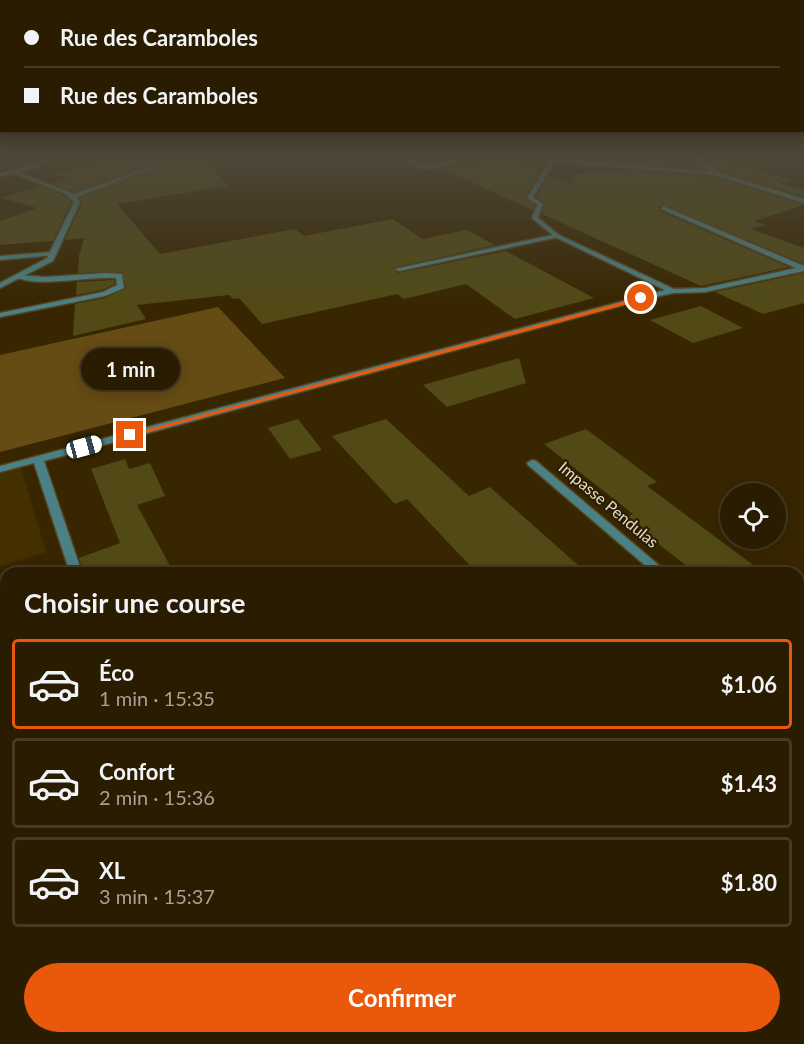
<!DOCTYPE html>
<html lang="fr">
<head>
<meta charset="utf-8">
<style>
  :root { --surface:#2a1c01; --page:#362910; --text:#f1f3f6; --muted:#a5a199; --line:#463a23; --accent:#ea580c }
  body { margin:0; font-family:Lato,sans-serif; background:var(--page); color:var(--text); height:100vh; display:flex; flex-direction:column; font-size:22px; white-space:nowrap }
  * { box-sizing:border-box; margin:0 }
  p { font-size:20px; color:var(--muted) }
  .icon { flex:none; width:33px; height:33px; fill:none; stroke:currentColor; stroke-width:2; stroke-linecap:round; stroke-linejoin:round }
  .map { position:relative; flex:1; overflow:hidden }
  .side { position:absolute; left:0px; top:567px; width:804px; height:477px; display:flex; flex-direction:column; background:var(--surface); border-radius:18px 18px 0 0; box-shadow:0 3px 15px #0003,0 0 0 2px var(--line) }
  .side>* { flex:none }
  .guide { position:absolute; left:0px; top:0px; width:804px; height:132px; box-shadow:0 3px 15px #0003,0 0 0 2px var(--line); display:grid; align-content:center; height:132px; padding:0 24px; background:var(--surface) }
  .fabs { position:absolute; left:720px; top:483px; display:grid; gap:12px }
  .fabs a { display:grid; place-items:center; width:66px; height:66px; border-radius:50%; background:var(--surface); box-shadow:0 3px 15px #0003,0 0 0 2px var(--line); font-size:30px }
  .end { position:absolute; width:27px; height:27px; margin:-14px; border:8px solid #ea580c; background:#fff; box-shadow:0 0 0 3px #fff }
  .from { border-radius:50% }
  .bubble { position:absolute; height:42px; border-radius:21px; background:var(--surface); box-shadow:0 3px 15px #0003,0 0 0 2px var(--line); font-size:20px; font-weight:700; line-height:42px; text-align:center }
  .car { position:absolute; width:18px; height:36px; margin:-18px -9px; border-radius:8px; box-shadow:0 0 4px 2px #0007; background:linear-gradient(#fff 24%,#345 0 40%,#fff 0 76%,#345 0 86%,#fff 0) }
  .guide b { display:flex; align-items:center; gap:21px; height:57px; font-size:22px }
  .guide b+b { border-top:2px solid var(--line) }
  .guide i { width:15px; height:15px; background:var(--text) }
  ul { padding:0; list-style:none }
  li { display:flex; align-items:center; gap:18px; height:90px; margin:0 12px 9px; padding:0 12px; border:3px solid var(--line); border-radius:6px }
  li div { flex:1 }
  li b { display:block; font-size:22px }
  li em { font-style:normal; font-weight:700 }
  li.selected { border-color:var(--accent) }
  li>.icon { width:54px; height:54px; stroke-width:1.5 }
  h2 { padding:0 24px; font-size:27px; line-height:72px }
  .primary-button { display:flex; gap:12px; margin-top:auto; padding:12px 24px }
  .primary-button a { flex:1; height:69px; border-radius:36px; background:var(--accent); color:#fff; font-size:24px; font-weight:700; line-height:69px; text-align:center }
  .map>svg:first-child { display:block }
  .built { fill:#442f01 }
  .green { fill:#654b14 }
  .building { fill:#514a16 }
  .lines { fill:none; stroke-linecap:round; stroke-linejoin:round }
  .lane-casing { stroke:#544320; stroke-width:3 }
  .street-casing { stroke:#544320; stroke-width:3 }
  .lane { fill:#4b8084; fill-rule:evenodd }
  .street { fill:#4b8084; fill-rule:evenodd }
  .route { fill:#ea580c }
  .labels { text-anchor:middle; dominant-baseline:central; stroke-width:4.5; stroke-linejoin:round; paint-order:stroke }
  .street-label { font-size:16px; fill:#e9dbc3; stroke:#2a1e05 }
</style>
</head>
<body>
<div class="map">
<svg width="804" height="1044" viewBox="0 0 804 1044">
  <rect width="100%" height="100%" fill="#382601"/>
  <path class="built" d="M 20,464 L 46,552 L 0,566 L 0,469 Z"/>
  <path class="green" d="M 218,307 L 285,378 L 0,452 L 0,355 Z"/>
  <g class="building">
    <path d="M 108,158 L 167,158 L 74,192 L 52,183 L 68,178 L 55,175 Z"/>
    <path d="M 182,158 L 205,158 L 228,186 L 117,204 L 160,254 L 295,229 L 304,236 L 393,219 L 422,239 L 467,230 L 495,245 L 393,268 L 398,273 L 506,251 L 594,298 L 515,319 L 466,284 L 404,299 L 397,294 L 262,324 L 239,298 L 233,299 L 229,295 L 137,305 L 146,319 L 73,336 L 75,304 L 106,298 L 126,288 L 122,272 L 78,273 L 79,256 L 84,238 L 65,240 L 82,203 L 80,198 Z"/>
    <path d="M 502,158 L 515,159 L 541,171 L 525,197 L 526,200 L 535,205 L 533,210 L 442,169 Z"/>
    <path d="M 621,158 L 694,158 L 704,168 L 621,162 Z"/>
    <path d="M 705,158 L 718,158 L 791,180 L 780,183 L 804,190 L 804,197 L 719,170 Z"/>
    <path d="M 585,170 L 621,173 L 621,170 L 715,177 L 804,205 L 754,221 L 766,225 L 751,229 L 804,248 L 804,264 L 662,204 L 659,208 L 660,211 L 789,267 L 701,286 L 542,214 L 545,203 L 536,196 L 549,175 L 570,184 L 576,174 L 584,174 Z"/>
    <path d="M 40,186 L 65,196 L 71,202 L 53,241 L 0,245 L 0,221 L 37,208 L 2,198 Z"/>
    <path d="M 804,273 L 804,303 L 763,314 L 715,292 Z"/>
    <path d="M 114,280 L 115,284 L 102,290 L 76,295 L 77,282 Z"/>
    <path d="M 701,306 L 743,328 L 693,343 L 650,320 Z"/>
    <path d="M 519,358 L 526,383 L 447,407 L 423,385 Z"/>
    <path d="M 298,419 L 322,450 L 290,459 L 268,428 Z"/>
    <path d="M 386,419 L 469,496 L 490,487 L 587,573 L 477,573 L 407,499 L 395,504 L 332,436 Z"/>
    <path d="M 586,429 L 657,482 L 647,486 L 764,573 L 696,573 L 625,518 L 633,514 L 544,444 Z"/>
    <path d="M 125,459 L 129,469 L 150,463 L 165,496 L 137,505 L 174,573 L 84,573 L 79,558 L 120,543 L 91,469 Z"/>
  </g>
  <g class="lines">
    <g class="lane-casing">
      <g id="lane">
        <path d="M 400,158 L 406,158 L 424,166 L 467,158 L 470,160 L 423,170 Z"/>
        <path d="M 551,159 L 556,160 L 533,197 L 543,204 L 538,205 L 527,198 Z"/>
        <path d="M 557,234 L 559,235 L 559,237 L 399,271 L 395,269 Z"/>
        <path d="M 53,252 L 57,254 L 55,255 L 0,260 L 0,256 Z"/>
        <path d="M 106,273 L 122,274 L 124,288 L 105,296 L 0,317 L 0,313 L 103,292 L 117,285 L 116,278 C 90,276 36,288 16,277 L 17,275 L 45,277 Z"/>
      </g>
    </g>
    <g class="street-casing">
      <g id="street">
        <path d="M 45,158 L 51,158 L 41,166 L 18,172 L 74,194 L 173,158 L 180,158 L 77,197 L 80,202 L 53,261 L 0,288 L 0,283 L 47,258 L 74,202 L 66,194 L 13,173 L 0,177 L 0,173 L 37,164 Z"/>
        <path d="M 541,158 L 710,171 L 696,158 L 702,158 L 718,172 L 804,199 L 804,203 L 715,175 L 564,163 Z"/>
        <path d="M 538,203 L 543,204 L 538,218 L 559,235 L 674,289 L 705,288 L 796,268 L 661,209 L 663,206 L 804,266 L 804,271 L 705,292 L 673,293 L 642,300 L 44,461 L 82,573 L 70,573 L 34,463 L 0,472 L 0,466 L 665,290 L 555,237 L 532,218 Z"/>
        <path d="M 532,460 L 536,461 L 668,573 L 654,573 L 528,465 L 527,463 Z"/>
        <path d="M 798,682 L 804,684 L 804,700 L 798,698 Z"/>
        <path d="M 339,1038 L 361,1038 L 360,1044 L 338,1044 Z"/>
      </g>
    </g>
    <use href="#lane" class="lane"/>
    <use href="#street" class="street"/>
  </g>
  <linearGradient id="sky" x2="0" y2="1"><stop stop-color="#1f1501"/><stop offset="0.52" stop-color="#4d4738"/><stop offset="1" stop-color="#4d4738" stop-opacity="0"/></linearGradient>
  <rect width="804" height="304" fill="url(#sky)"/>
  <path class="route" d="M 641,297 L 643,300 L 133,436 L 126,435 Z"/>
  <g class="labels">
    <g class="street-label">
      <text transform="translate(609 504) rotate(40)">Impasse Pendulas</text>
    </g>
  </g>
</svg>
<div class="fabs">
<a><svg class="icon" aria-label="locate" viewBox="0 0 24 24"><circle cx="12" cy="12" r="6"/><path d="M12 2v4M12 18v4M2 12h4M18 12h4"/></svg></a>
</div>
<i class="end from" style="left:641px;top:298px"></i>
<i class="end" style="left:130px;top:435px"></i>
<div class="bubble" style="left:81px;top:348px;width:99px">1 min</div>
<i class="car" style="left:84px;top:447px;rotate:75deg"></i>
<div class="guide">
<b><i class="from"></i>Rue des Caramboles</b>
<b><i></i>Rue des Caramboles</b>
</div>
<section class="side">
<h2>Choisir une course</h2>
<ul>
<li class="selected"><svg class="icon" aria-label="car" viewBox="0 0 24 24"><path d="M5 17H2v-5l4-1 3-4h7l3 4 3 1v5h-3M9 17h6M6 11h13"/><circle cx="7" cy="17" r="2"/><circle cx="17" cy="17" r="2"/></svg><div><b>Éco</b><p>1 min · 15:35</p></div><em>$1.06</em></li>
<li><svg class="icon" aria-label="car" viewBox="0 0 24 24"><path d="M5 17H2v-5l4-1 3-4h7l3 4 3 1v5h-3M9 17h6M6 11h13"/><circle cx="7" cy="17" r="2"/><circle cx="17" cy="17" r="2"/></svg><div><b>Confort</b><p>2 min · 15:36</p></div><em>$1.43</em></li>
<li><svg class="icon" aria-label="car" viewBox="0 0 24 24"><path d="M5 17H2v-5l4-1 3-4h7l3 4 3 1v5h-3M9 17h6M6 11h13"/><circle cx="7" cy="17" r="2"/><circle cx="17" cy="17" r="2"/></svg><div><b>XL</b><p>3 min · 15:37</p></div><em>$1.80</em></li>
</ul>
<div class="primary-button"><a>Confirmer</a></div>
</section>
</div>
</body>
</html>
